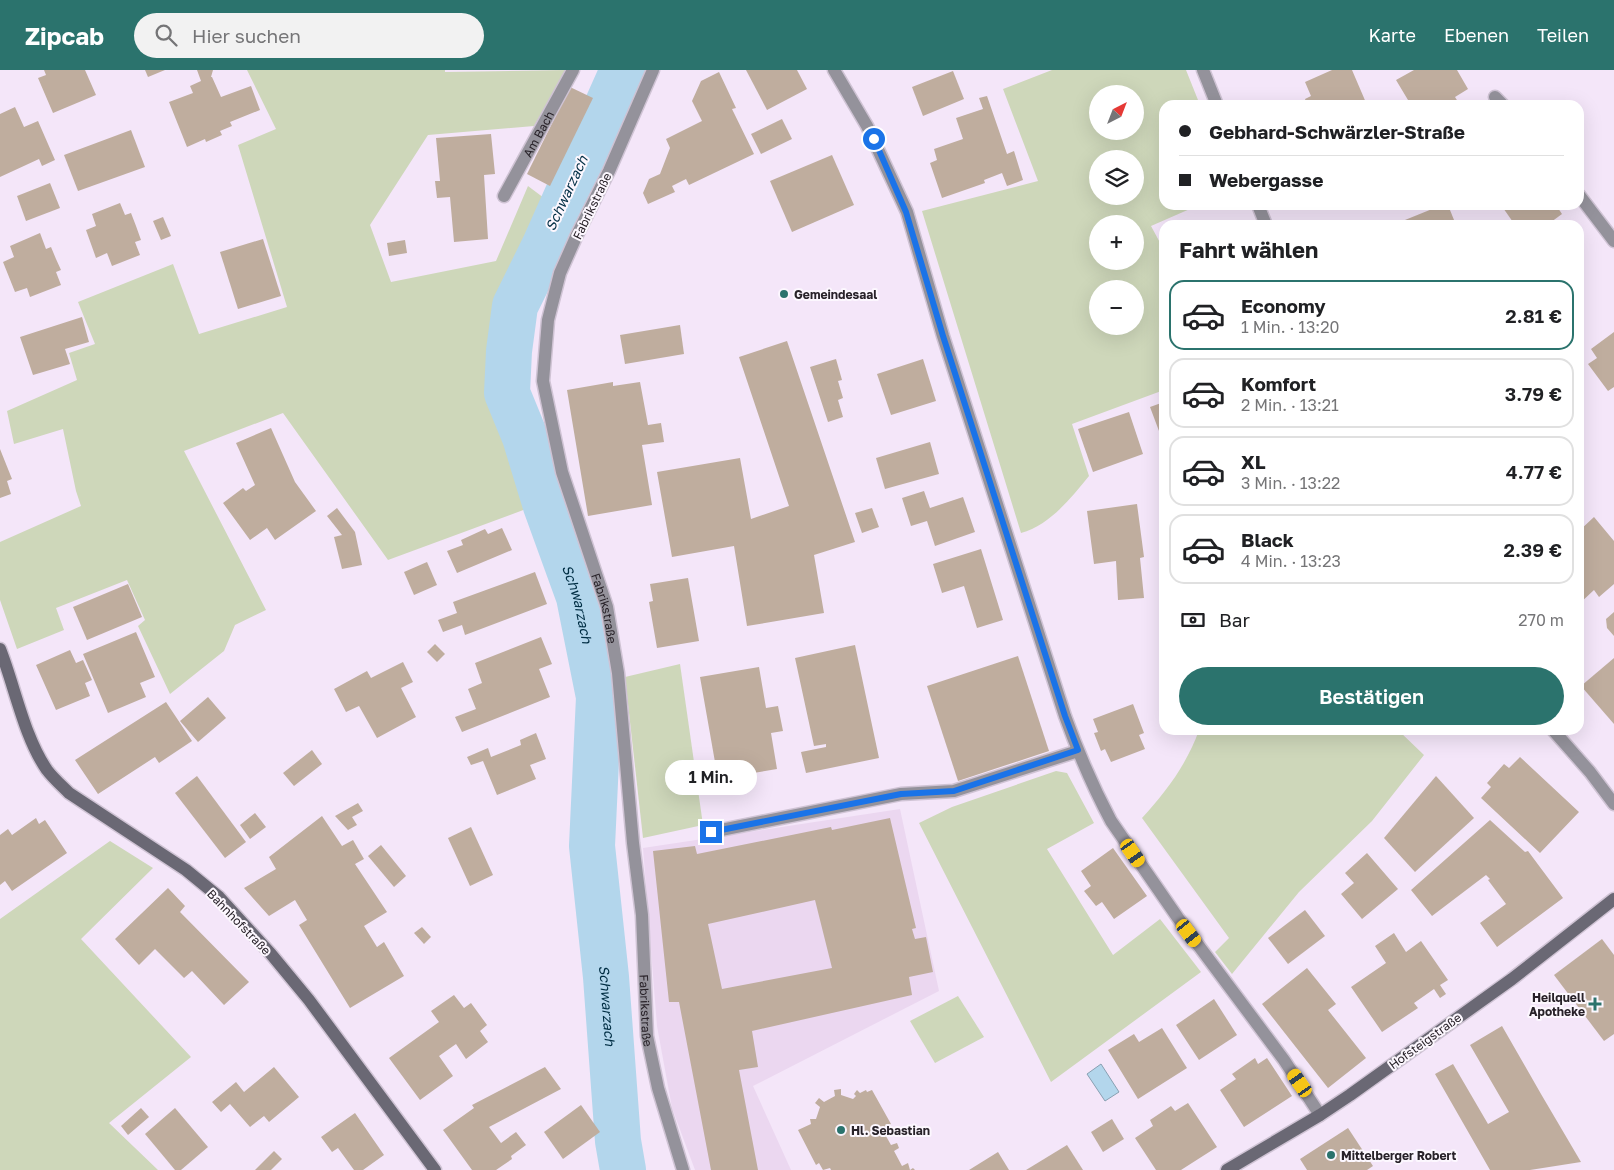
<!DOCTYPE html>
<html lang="de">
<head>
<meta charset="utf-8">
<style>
  :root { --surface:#fff; --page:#f2f2f2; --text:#202124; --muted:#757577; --line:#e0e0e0; --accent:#2b736d }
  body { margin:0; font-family:"Golos Text",sans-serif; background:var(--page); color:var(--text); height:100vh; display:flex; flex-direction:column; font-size:19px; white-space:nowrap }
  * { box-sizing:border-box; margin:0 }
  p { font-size:16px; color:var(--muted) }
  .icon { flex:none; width:28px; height:28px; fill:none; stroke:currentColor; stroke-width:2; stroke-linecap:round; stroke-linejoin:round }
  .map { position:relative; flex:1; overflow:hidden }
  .details { position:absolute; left:1159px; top:150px; width:425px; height:515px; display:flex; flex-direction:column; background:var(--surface); border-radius:15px; box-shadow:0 5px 20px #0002 }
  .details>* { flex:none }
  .banner { position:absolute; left:1159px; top:30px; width:425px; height:110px; border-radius:15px; box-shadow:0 5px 20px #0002; display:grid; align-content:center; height:110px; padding:0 20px; background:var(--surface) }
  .needle { width:32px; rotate:42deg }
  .controls { position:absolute; left:1089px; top:15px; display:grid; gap:10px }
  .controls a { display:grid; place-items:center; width:55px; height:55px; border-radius:50%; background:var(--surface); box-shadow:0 5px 20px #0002; font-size:25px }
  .end { position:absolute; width:22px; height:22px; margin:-11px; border:6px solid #1a73e8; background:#fff; box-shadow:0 0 0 2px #fff }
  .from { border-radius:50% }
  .bubble { position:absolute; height:35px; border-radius:18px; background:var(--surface); box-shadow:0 5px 20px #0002; font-size:16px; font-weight:600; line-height:35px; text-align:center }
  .car { position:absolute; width:15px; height:30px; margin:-15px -8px; border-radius:6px; box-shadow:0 0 4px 1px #0007; background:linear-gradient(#f5c518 24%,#345 0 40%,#f5c518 0 76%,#345 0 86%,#f5c518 0) }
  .banner b { display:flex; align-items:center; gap:18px; height:48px; font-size:19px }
  .banner b+b { border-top:1px solid var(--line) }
  .banner i { width:12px; height:12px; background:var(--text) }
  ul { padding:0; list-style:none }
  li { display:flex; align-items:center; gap:15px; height:70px; margin:0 10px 8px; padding:0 10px; border:2px solid var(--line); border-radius:15px }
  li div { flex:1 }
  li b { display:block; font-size:19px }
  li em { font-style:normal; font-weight:600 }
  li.current { border-color:var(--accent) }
  li>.icon { width:45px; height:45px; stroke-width:1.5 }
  h2 { padding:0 20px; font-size:22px; line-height:60px }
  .pay { display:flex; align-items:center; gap:12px; height:55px; padding:0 20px; font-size:19px }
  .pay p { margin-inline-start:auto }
  .button { display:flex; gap:10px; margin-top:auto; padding:10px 20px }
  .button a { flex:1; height:58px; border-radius:30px; background:var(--accent); color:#fff; font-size:20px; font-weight:600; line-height:58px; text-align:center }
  header { display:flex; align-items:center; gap:30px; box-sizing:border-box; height:70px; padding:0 25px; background:var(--accent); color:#fff }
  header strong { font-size:24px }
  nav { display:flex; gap:28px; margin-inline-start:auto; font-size:18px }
  .search { width:350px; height:45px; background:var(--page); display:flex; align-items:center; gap:12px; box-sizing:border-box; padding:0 18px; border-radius:28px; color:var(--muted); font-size:19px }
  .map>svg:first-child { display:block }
  .built { fill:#ebd7f0 }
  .green { fill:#ced7ba; fill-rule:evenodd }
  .water { fill:#b3d6ec; stroke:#89a0b2 }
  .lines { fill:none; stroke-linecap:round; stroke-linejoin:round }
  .river { stroke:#b3d6ec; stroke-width:46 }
  .building { fill:#bfad9e; fill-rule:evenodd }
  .street-casing { stroke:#cfc3d4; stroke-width:15 }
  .secondary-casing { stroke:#cfc3d4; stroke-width:15 }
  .street { stroke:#94929b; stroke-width:12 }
  .secondary { stroke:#6a6874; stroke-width:12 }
  .route { stroke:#1a73e8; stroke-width:6 }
  .poi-dot { fill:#2b736d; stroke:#fcf7fe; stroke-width:2 }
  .labels { text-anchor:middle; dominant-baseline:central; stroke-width:4; stroke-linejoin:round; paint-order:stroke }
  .street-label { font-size:12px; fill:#282229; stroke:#fcf7fe }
  .poi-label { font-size:12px; font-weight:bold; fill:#282229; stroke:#fcf7fe; text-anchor:start }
  .water-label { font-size:14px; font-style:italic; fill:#002e44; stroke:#fcf7fe }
</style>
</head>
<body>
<header>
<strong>Zipcab</strong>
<div class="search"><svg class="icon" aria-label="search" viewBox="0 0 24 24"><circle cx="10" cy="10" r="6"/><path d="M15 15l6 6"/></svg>Hier suchen</div>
<nav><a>Karte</a><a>Ebenen</a><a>Teilen</a></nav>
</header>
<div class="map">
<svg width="1614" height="1100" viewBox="0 0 1614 1100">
  <rect width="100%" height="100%" fill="#f4e6f9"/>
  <path class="built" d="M 900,739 L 939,921 L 753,1016 L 791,1100 L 695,1100 L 672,1038 L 657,956 L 643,778 Z"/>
  <g class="green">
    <path d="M 247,0 L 445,0 L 445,2 L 567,0 L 534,56 L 428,65 L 370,155 L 391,212 L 496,191 L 528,116 L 548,131 L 503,214 L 496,233 L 490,320 L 526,439 L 388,490 L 283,343 L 184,381 L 266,540 L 235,555 L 224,581 L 170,624 L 138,556 L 145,550 L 127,510 L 56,538 L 64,560 L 17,579 L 0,530 L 0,472 L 81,436 L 76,421 L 63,359 L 14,374 L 7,341 L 77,310 L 69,283 L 95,274 L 78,232 L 173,194 L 199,264 L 287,237 L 238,75 L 276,59 Z"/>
    <path d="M 1052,0 L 1186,0 L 1200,35 L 1164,35 L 1164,135 L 1199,135 L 1151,156 L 1164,180 L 1164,320 L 1072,354 L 1089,406 C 1071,428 1050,455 1021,463 L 922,141 L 1038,111 L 1003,19 ZM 1098,24 L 1135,24 L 1135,61 L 1098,61 ZM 1098,89 L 1135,89 L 1135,126 L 1098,126 ZM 1098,154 L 1135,154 L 1135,191 L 1098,191 ZM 1098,219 L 1135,219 L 1135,256 L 1098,256 Z"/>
    <path d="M 680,594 L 703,755 L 643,768 L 625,607 Z"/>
    <path d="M 1199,660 L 1398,660 L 1424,685 L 1372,751 L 1299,822 L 1232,904 L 1215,882 L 1229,868 L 1142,748 C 1166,722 1187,694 1199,660 Z"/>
    <path d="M 1056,701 L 1067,703 L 1094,753 L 1047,779 L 1113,885 L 1160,849 L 1201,902 L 1051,1012 L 919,753 L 952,737 Z"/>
    <path d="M 110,771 L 153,798 L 81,869 L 191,987 L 109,1053 L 158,1100 L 0,1100 L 0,849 Z"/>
    <path d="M 958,926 L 984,967 L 935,993 L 910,951 Z"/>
  </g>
  <path class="water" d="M 1101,994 L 1119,1022 L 1105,1031 L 1087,1004 Z"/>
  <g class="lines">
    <path class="river" id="s1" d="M 623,0 L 544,177 L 515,236 L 509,281 L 507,323 L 525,367 L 546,436 L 579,527 L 599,627 L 592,776 L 606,907 L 618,1071 L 623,1100"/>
  </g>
  <g class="building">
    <path d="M 44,0 L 85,0 L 96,25 L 53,43 L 38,8 L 46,5 Z"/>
    <path d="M 145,0 L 165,0 L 148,7 Z"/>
    <path d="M 197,0 L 213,0 L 211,7 L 212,7 L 221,27 L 251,16 L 260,40 L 230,52 L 232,56 L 220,61 L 222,65 L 206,72 L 205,69 L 187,77 L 169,32 L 193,23 L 190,16 L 201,11 Z"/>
    <path d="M 746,0 L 797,0 L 807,19 L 767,40 Z"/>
    <path d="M 1332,0 L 1352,0 L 1367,35 L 1307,35 L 1305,29 L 1311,26 L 1305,12 Z"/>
    <path d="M 1414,0 L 1457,0 L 1468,19 L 1455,27 L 1460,35 L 1411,35 L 1396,10 Z"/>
    <path d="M 953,1 L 964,29 L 923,46 L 912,17 Z"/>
    <path d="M 719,2 L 736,38 L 732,39 L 754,84 L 689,115 L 686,109 L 672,116 L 675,122 L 648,134 L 643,123 L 649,109 L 660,104 L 670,78 L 666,69 L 702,51 L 692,31 L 701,11 Z"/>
    <path d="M 570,17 L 593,28 L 550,116 L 527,104 Z"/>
    <path d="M 987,26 L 1007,84 L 1014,81 L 1023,110 L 1007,116 L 1002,103 L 984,110 L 985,113 L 942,128 L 930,93 L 937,90 L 934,79 L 963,69 L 956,48 L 983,39 L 979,28 Z"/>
    <path d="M 15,37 L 24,57 L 38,51 L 55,90 L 42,96 L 39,89 L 0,107 L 0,44 Z"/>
    <path d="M 782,49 L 792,69 L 761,84 L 751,64 Z"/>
    <path d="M 131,60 L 145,97 L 78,121 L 64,85 Z"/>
    <path d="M 491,64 L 495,104 L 484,105 L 488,169 L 454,172 L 450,127 L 437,128 L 435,111 L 440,111 L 436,68 Z"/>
    <path d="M 832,85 L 854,135 L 792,162 L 770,111 Z"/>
    <path d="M 50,113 L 60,138 L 26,151 L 17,126 Z"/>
    <path d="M 120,133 L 125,145 L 131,143 L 136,156 L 141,170 L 135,172 L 140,185 L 112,196 L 107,183 L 96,188 L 86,160 L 96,156 L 92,144 Z"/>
    <path d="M 1442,135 L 1448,135 L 1456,155 L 1401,155 L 1400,152 Z"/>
    <path d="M 1501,135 L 1556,135 L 1562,144 L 1547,155 L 1515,155 Z"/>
    <path d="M 163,147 L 171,166 L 161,170 L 153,151 Z"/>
    <path d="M 40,163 L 46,179 L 51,177 L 56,189 L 61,200 L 56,202 L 61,215 L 30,227 L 27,218 L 15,222 L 3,192 L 14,187 L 10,176 Z"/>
    <path d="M 263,169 L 281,226 L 238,239 L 220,182 Z"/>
    <path d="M 405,170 L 407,183 L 389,186 L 387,173 Z"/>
    <path d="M 82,247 L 89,272 L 65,279 L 70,294 L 33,305 L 20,267 Z"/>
    <path d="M 680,255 L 684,284 L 625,294 L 620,265 Z"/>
    <path d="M 1614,262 L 1614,317 L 1608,321 L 1588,294 L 1597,288 L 1591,279 Z"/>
    <path d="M 787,271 L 855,472 L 814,485 L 824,543 L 747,556 L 734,476 L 672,487 L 657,402 L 740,388 L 751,449 L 789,436 L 739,287 Z"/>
    <path d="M 836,289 L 842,310 L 838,311 L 843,328 L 838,330 L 843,347 L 828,352 L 810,297 Z"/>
    <path d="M 923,289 L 936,331 L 891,345 L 877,304 Z"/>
    <path d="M 613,312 L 613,316 L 640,312 L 648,355 L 661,353 L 664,372 L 642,375 L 652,435 L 588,446 L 567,320 Z"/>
    <path d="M 1164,332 L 1164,369 L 1162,369 L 1150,337 Z"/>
    <path d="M 1129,342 L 1143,384 L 1093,402 L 1078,359 Z"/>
    <path d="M 271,358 L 295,412 L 316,441 L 275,470 L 267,458 L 250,470 L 223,433 L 243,418 L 246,421 L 255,415 L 236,373 Z"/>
    <path d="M 930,372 L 939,404 L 885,419 L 876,388 Z"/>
    <path d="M 0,379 L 12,409 L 7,411 L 11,424 L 0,428 Z"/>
    <path d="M 924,421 L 930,438 L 963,427 L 975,462 L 935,476 L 927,451 L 911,456 L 902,428 Z"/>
    <path d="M 1137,434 L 1144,487 L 1140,488 L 1144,528 L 1118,530 L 1116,491 L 1094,494 L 1087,441 Z"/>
    <path d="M 337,438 L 355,462 L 362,495 L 342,499 L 334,467 L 342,465 L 327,446 Z"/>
    <path d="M 872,438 L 879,457 L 862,463 L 855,443 Z"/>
    <path d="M 1594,447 L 1614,471 L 1614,514 L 1599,527 L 1594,520 L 1579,534 L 1579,461 Z"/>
    <path d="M 502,458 L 512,480 L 457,503 L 447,481 L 463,475 L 461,470 L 485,459 L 488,464 Z"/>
    <path d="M 981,479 L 1003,550 L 977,558 L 964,516 L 942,523 L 933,494 Z"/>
    <path d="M 427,492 L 437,515 L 414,525 L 404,502 Z"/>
    <path d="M 535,502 L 547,534 L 465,565 L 462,555 L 443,562 L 438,550 L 457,543 L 453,532 Z"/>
    <path d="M 688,508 L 699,571 L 657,578 L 649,532 L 653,531 L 650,514 Z"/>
    <path d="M 128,514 L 142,547 L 87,570 L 73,537 Z"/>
    <path d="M 1614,542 L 1614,566 L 1607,558 L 1606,549 Z"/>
    <path d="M 136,562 L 155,607 L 140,613 L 146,627 L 108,643 L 83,584 Z"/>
    <path d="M 541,567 L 552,594 L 539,599 L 550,627 L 462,662 L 455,647 L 476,639 L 468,619 L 482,613 L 475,593 Z"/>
    <path d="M 435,574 L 445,584 L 437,592 L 427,582 Z"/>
    <path d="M 855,575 L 879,688 L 806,703 L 801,682 L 826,677 L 826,674 L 814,676 L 795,588 Z"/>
    <path d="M 70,580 L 76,593 L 83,590 L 92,610 L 85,613 L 90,626 L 56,640 L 36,595 Z"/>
    <path d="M 1018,586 L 1049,681 L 958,711 L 927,616 Z"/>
    <path d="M 1614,588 L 1614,654 L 1581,616 Z"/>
    <path d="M 403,592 L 413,612 L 401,618 L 416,647 L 377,668 L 359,636 L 346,642 L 334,619 L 367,601 L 371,608 Z"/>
    <path d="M 759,597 L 766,638 L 778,636 L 783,661 L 771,663 L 777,699 L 718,709 L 700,607 Z"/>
    <path d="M 208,627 L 226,648 L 198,672 L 180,651 Z"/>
    <path d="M 166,632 L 192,671 L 159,693 L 155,687 L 98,724 L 75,690 Z"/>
    <path d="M 1133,634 L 1144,663 L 1139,665 L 1145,679 L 1111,692 L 1105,679 L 1101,681 L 1094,663 L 1098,662 L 1093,649 Z"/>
    <path d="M 536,663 L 546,689 L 530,695 L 536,709 L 497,725 L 483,691 L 471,695 L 467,687 L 488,678 L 491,687 L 521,675 L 520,670 Z"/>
    <path d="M 312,680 L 322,694 L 294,716 L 283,703 Z"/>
    <path d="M 1520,687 L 1579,742 L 1540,783 L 1481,728 L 1491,717 L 1487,713 L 1504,694 L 1509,698 Z"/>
    <path d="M 197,706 L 246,772 L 225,788 L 175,723 Z"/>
    <path d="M 1436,706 L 1474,748 L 1415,802 L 1384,768 Z"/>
    <path d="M 358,733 L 363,741 L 352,747 L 357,755 L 348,760 L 335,746 Z"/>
    <path d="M 255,743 L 266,757 L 250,769 L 240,755 Z"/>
    <path d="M 322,746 L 342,776 L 353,770 L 364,789 L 355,794 L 387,842 L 364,856 L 377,877 L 384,872 L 404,906 L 350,938 L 299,855 L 307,850 L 295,830 L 269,846 L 244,818 L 276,799 L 269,787 Z"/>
    <path d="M 36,748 L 39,754 L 45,750 L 67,783 L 12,821 L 5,811 L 0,815 L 0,765 L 8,759 L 12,765 Z"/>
    <path d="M 890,748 L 916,858 L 912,859 L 915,869 L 926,867 L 933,902 L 909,907 L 912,925 L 752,961 L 758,997 L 739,1000 L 758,1100 L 711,1100 L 679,932 L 669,932 L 653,781 L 695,776 L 697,784 L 831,757 L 832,760 ZM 815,830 L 832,898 L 722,919 L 708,854 Z"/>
    <path d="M 1490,750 L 1525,782 L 1528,781 L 1563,828 L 1497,877 L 1480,853 L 1506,834 L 1488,810 L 1490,809 L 1486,805 L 1432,846 L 1411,820 Z"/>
    <path d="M 471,757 L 493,805 L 470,816 L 448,768 Z"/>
    <path d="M 381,775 L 406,806 L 394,817 L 368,786 Z"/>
    <path d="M 1113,778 L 1147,826 L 1114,849 L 1102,832 L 1096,836 L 1084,821 L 1091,816 L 1081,801 Z"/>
    <path d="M 1367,783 L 1398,819 L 1362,849 L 1341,824 L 1354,813 L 1345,803 Z"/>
    <path d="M 168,818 L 185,836 L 180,842 L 249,912 L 224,935 L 192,901 L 184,908 L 155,879 L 139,895 L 115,869 Z"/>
    <path d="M 1305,840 L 1325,866 L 1288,894 L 1268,868 Z"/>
    <path d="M 422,857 L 431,867 L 424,874 L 414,863 Z"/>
    <path d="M 1394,863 L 1406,882 L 1421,871 L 1448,910 L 1440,915 L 1446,924 L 1440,928 L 1434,919 L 1414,933 L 1418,938 L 1382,962 L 1351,917 L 1386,893 L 1375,876 Z"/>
    <path d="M 1602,869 L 1614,885 L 1614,964 L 1604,971 L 1554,905 Z"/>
    <path d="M 1307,898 L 1336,934 L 1328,940 L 1366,988 L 1328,1018 L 1262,934 Z"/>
    <path d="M 454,925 L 464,938 L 471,933 L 487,955 L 480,961 L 488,972 L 466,989 L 456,974 L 439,986 L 453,1006 L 420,1030 L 389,988 L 439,952 L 431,941 Z"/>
    <path d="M 1214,929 L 1237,965 L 1199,990 L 1176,955 Z"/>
    <path d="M 1502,956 L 1541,1024 L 1581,1092 L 1530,1100 L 1490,1100 L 1435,1004 L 1453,994 L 1488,1054 L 1509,1042 L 1470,975 Z"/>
    <path d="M 1162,958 L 1187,998 L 1138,1029 L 1108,980 L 1134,964 L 1139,972 Z"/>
    <path d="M 1255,988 L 1258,994 L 1267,988 L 1292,1026 L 1244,1057 L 1220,1020 L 1236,1009 L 1232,1004 Z"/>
    <path d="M 274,997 L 299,1027 L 269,1052 L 264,1046 L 250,1057 L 230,1034 L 221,1042 L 212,1032 L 236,1012 L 244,1022 Z"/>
    <path d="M 545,997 L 561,1019 L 489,1057 L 501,1073 L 516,1062 L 526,1075 L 511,1086 L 512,1089 L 496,1100 L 472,1100 L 443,1060 L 474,1038 L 472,1035 Z"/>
    <path d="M 841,1019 L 841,1025 L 853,1029 L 856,1026 L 854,1024 L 857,1020 L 860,1023 L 866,1020 L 867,1022 L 872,1020 L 891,1054 L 882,1059 L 891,1075 L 897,1073 L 899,1078 L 894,1081 L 902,1096 L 908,1093 L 910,1100 L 913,1098 L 915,1100 L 831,1100 L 830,1098 L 823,1100 L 819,1093 L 816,1095 L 798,1060 L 811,1054 L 810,1049 L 816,1049 L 820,1037 L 815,1033 L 819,1028 L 824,1032 L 835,1026 L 834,1020 Z"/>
    <path d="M 1188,1033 L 1217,1077 L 1181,1100 L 1156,1100 L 1135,1068 L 1153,1056 L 1150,1050 L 1171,1036 L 1175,1041 Z"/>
    <path d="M 581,1035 L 600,1062 L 563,1089 L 544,1062 Z"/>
    <path d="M 141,1038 L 149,1047 L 128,1065 L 121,1056 Z"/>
    <path d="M 175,1038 L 208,1077 L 181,1100 L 175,1100 L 145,1064 Z"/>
    <path d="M 355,1043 L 384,1085 L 363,1100 L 354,1100 L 338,1078 L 332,1082 L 321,1067 Z"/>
    <path d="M 1112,1049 L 1124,1069 L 1103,1082 L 1091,1062 Z"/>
    <path d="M 1348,1058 L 1373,1096 L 1367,1100 L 1307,1100 L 1300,1089 Z"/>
    <path d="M 1067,1075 L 1083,1100 L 1026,1100 Z"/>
    <path d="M 274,1081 L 282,1089 L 271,1100 L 255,1100 Z"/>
    <path d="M 998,1082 L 1009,1100 L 969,1100 Z"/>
  </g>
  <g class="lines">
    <g class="street-casing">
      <g id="street">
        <path id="s2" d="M 653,0 L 609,101 L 576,167 L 560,203 L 548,250 L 543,311 L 562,402 L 607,537 L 618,603 L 633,773 L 642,845 L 647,966 L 658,1018 L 683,1100"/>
        <path d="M 834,0 L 867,56 L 907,142 L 943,266 L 1065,646 C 1078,682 1093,717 1111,751 L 1178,848 L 1284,990 L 1320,1045"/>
        <path d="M 1203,0 L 1217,35"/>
        <path d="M 1495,27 L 1503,35"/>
        <path d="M 1579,125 L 1614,171"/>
        <path id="s3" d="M 504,126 L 573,0"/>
        <path d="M 1258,135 L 1266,155"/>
        <path d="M 1553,660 L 1590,702 L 1614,734"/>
        <path d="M 711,762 L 901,724 L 954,721 L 1078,681"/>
      </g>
    </g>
    <g class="secondary-casing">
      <g id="secondary">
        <path d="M 0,579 C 15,617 24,667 47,700 C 53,708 61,715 69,723 L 186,800 L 219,827 L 271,884 L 309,930 L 435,1100"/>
        <path d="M 1227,1100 L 1320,1045 L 1350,1025 L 1512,909 L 1614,829"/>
      </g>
    </g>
    <use href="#street" class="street"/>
    <use href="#secondary" class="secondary"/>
  </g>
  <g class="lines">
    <path class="route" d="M 711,762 L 901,724 L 954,721 L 1078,680 L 1065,646 L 943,266 L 906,142 L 874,69"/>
  </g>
  <g class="poi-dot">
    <circle cx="784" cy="224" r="5"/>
    <path d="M1592.5 926.5h5v5h5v5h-5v5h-5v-5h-5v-5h5z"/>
    <circle cx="841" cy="1060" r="5"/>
    <circle cx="1331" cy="1085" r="5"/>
  </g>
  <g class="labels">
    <g class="street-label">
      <text stroke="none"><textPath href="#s3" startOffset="71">Am Bach</textPath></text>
      <text transform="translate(592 136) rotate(-64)">Fabrikstraße</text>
      <text stroke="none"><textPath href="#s2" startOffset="569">Fabrikstraße</textPath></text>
      <text transform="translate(239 852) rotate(46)">Bahnhofstraße</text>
      <text stroke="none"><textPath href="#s2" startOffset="974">Fabrikstraße</textPath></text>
      <text transform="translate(1425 971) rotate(-36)">Hofsteigstraße</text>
    </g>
    <g class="poi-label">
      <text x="794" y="224">Gemeindesaal</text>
      <text x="1585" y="927" text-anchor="end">Heilquell<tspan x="1585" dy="14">Apotheke</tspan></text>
      <text x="851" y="1060">Hl. Sebastian</text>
      <text x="1341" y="1085">Mittelberger Robert</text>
    </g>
    <g class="water-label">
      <text transform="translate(566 123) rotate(-65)">Schwarzach</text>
      <text stroke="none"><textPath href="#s1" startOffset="570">Schwarzach</textPath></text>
      <text stroke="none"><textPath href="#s1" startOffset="975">Schwarzach</textPath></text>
    </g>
  </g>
</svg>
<div class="controls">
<a><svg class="needle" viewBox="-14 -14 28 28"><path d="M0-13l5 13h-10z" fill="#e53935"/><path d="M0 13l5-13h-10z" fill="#757577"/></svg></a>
<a><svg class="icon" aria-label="layers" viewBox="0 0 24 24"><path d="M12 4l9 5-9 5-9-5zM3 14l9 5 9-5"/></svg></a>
<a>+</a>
<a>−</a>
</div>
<i class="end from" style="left:874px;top:69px"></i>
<i class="end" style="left:711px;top:762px"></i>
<div class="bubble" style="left:665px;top:690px;width:92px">1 Min.</div>
<i class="car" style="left:1133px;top:783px;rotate:145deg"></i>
<i class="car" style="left:1189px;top:863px;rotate:143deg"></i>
<i class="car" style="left:1300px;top:1013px;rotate:325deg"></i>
<div class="banner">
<b><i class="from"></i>Gebhard-Schwärzler-Straße</b>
<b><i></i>Webergasse</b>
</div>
<section class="details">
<h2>Fahrt wählen</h2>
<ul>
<li class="current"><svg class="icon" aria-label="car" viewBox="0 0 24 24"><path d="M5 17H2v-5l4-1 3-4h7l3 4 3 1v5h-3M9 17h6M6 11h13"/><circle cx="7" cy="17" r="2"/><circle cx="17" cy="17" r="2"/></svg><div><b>Economy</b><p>1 Min. · 13:20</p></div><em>2.81 €</em></li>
<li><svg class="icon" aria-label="car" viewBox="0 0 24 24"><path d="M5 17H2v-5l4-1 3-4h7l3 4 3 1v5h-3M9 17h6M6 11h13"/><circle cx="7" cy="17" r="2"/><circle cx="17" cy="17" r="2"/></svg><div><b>Komfort</b><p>2 Min. · 13:21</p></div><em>3.79 €</em></li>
<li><svg class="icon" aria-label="car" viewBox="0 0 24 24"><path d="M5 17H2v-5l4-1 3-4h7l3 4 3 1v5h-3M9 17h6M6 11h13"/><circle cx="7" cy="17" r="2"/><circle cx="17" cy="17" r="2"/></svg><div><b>XL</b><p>3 Min. · 13:22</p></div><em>4.77 €</em></li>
<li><svg class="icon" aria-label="car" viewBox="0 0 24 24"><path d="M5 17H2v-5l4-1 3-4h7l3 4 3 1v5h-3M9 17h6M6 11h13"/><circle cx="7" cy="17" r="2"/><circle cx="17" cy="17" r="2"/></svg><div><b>Black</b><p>4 Min. · 13:23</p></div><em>2.39 €</em></li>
</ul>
<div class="pay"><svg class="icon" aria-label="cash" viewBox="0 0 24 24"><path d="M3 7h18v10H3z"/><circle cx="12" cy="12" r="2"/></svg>Bar<p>270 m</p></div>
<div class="button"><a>Bestätigen</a></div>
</section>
</div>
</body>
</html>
